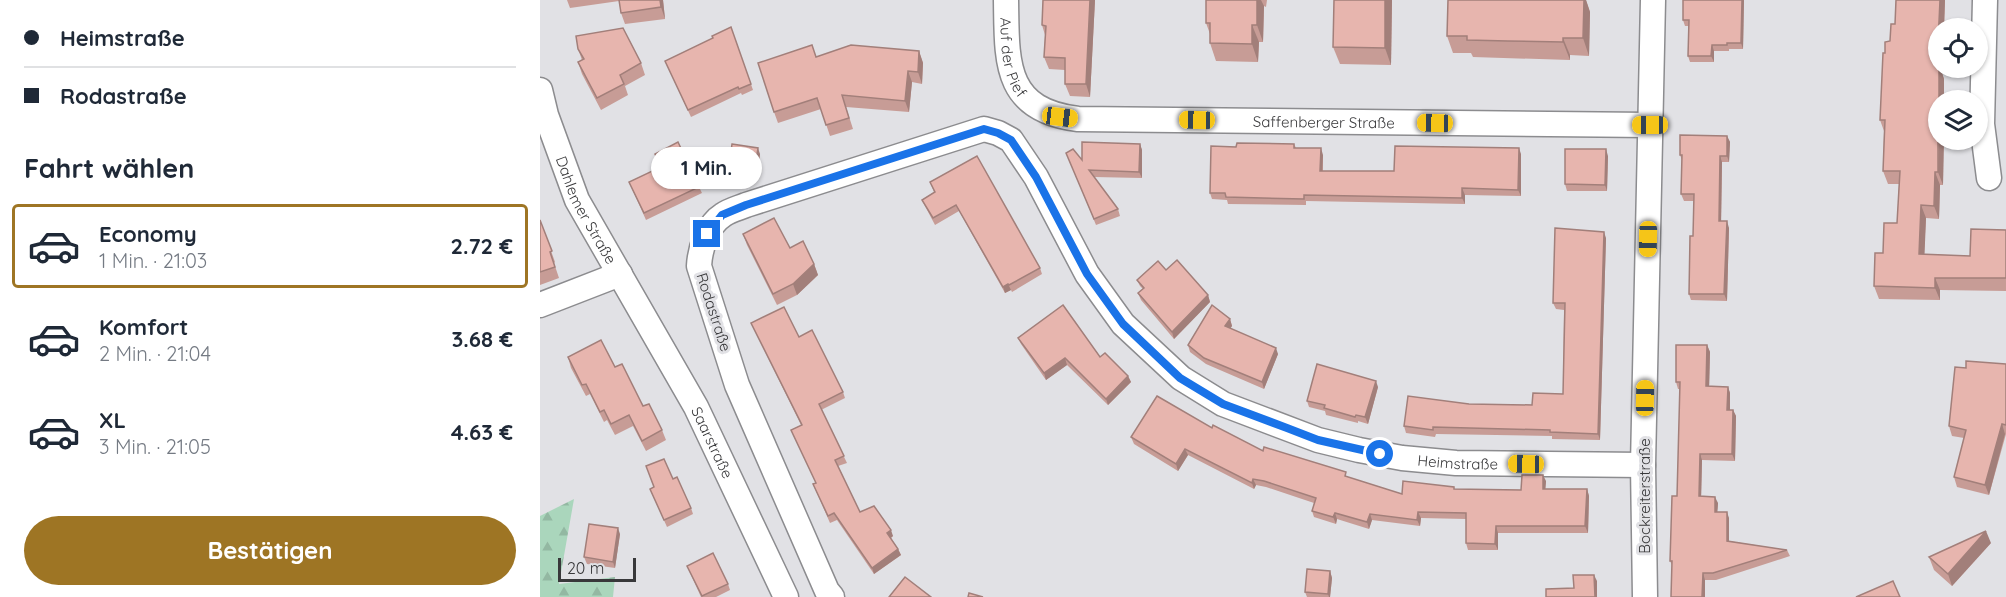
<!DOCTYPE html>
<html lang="de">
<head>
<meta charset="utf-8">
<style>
  :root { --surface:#fff; --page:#f6f6f7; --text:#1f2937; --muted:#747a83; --line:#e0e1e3; --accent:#9e7524 }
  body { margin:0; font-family:Quicksand,sans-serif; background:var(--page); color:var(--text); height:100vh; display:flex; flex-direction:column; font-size:22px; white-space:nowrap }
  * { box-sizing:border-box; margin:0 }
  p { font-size:20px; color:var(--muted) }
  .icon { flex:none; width:33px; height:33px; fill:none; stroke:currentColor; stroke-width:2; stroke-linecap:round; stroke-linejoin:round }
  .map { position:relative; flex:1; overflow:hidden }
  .side { display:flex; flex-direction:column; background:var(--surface); width:540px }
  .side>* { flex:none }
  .hud { display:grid; align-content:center; height:132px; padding:0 24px; background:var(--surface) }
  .tools { position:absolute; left:1388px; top:18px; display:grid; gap:12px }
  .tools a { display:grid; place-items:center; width:60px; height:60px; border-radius:50%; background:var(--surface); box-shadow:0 2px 4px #0004; font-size:30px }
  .scale { position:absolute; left:18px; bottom:15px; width:78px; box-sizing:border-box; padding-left:6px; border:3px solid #38383a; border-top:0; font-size:16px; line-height:21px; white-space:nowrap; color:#38383a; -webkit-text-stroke:4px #e1e1e5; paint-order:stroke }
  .end { position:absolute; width:27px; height:27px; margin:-14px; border:8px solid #1a73e8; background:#fff; box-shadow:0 0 0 3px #fff }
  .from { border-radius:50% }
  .bubble { position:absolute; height:42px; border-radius:21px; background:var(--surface); box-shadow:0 2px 4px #0004; font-size:20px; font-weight:700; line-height:42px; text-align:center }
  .car { position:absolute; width:18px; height:36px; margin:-18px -9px; border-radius:8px; box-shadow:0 0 4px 2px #0007; background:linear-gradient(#f5c518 24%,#345 0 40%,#f5c518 0 76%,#345 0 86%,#f5c518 0) }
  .hud b { display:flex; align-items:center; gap:21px; height:57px; font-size:22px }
  .hud b+b { border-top:2px solid var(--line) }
  .hud i { width:15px; height:15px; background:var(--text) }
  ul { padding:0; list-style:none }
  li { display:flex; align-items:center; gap:18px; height:84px; margin:0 12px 9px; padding:0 12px; border:3px solid transparent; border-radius:6px }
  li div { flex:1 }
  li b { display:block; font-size:22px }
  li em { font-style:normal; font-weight:700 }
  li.on { border-color:var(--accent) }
  li>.icon { width:54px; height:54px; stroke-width:1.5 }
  h2 { padding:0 24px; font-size:27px; line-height:72px }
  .button { display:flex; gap:12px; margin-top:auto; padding:12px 24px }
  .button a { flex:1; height:69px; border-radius:36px; background:var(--accent); color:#fff; font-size:24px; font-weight:700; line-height:69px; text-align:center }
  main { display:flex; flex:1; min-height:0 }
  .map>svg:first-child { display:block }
  .forest { fill:url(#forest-firs) }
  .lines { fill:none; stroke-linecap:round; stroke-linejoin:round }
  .minor-casing { stroke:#8c8c8f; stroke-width:27 }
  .minor { stroke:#fff; stroke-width:24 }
  .wall { fill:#c79c96 }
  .shaded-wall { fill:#a27f7a }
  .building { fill:#e7b5ae; stroke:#a27f7a; stroke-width:1.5 }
  .route { stroke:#1a73e8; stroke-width:8 }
  .labels { text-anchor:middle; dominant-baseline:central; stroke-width:6; stroke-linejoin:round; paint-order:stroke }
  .street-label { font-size:15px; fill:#38383a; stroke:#e1e1e5 }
</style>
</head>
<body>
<main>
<section class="side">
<div class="hud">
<b><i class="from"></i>Heimstraße</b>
<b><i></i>Rodastraße</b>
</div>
<h2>Fahrt wählen</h2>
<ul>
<li class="on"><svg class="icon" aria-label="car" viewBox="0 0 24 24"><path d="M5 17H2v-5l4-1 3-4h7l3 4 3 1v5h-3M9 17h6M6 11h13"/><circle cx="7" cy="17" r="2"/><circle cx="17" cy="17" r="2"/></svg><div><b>Economy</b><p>1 Min. · 21:03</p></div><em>2.72 €</em></li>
<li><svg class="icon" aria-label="car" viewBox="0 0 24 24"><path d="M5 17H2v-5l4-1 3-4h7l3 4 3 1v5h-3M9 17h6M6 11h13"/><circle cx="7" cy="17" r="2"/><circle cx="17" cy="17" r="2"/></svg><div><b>Komfort</b><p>2 Min. · 21:04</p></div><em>3.68 €</em></li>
<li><svg class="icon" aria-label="car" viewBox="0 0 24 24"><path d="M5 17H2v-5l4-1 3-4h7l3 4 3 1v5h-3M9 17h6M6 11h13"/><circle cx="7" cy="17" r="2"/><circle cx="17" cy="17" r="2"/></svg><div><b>XL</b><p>3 Min. · 21:05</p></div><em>4.63 €</em></li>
</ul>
<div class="button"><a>Bestätigen</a></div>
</section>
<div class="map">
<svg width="1466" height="597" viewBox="0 0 1466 597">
  <defs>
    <pattern id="forest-firs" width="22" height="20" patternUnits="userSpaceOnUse" patternTransform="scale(1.5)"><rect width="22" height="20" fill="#aad6bc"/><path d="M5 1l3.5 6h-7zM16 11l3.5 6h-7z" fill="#93b8a2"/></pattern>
  </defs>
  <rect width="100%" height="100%" fill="#e1e1e5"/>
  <path class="forest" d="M 34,499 L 19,584 L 75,577 L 73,597 L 0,597 L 0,516 Z"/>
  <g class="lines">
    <g class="minor-casing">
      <g id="minor">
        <path id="s1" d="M 466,0 C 467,61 463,110 538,119 L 1110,125"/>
        <path d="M 1445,0 L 1442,124 L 1449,178"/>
        <path id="s2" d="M 0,90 L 6,115 L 37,200 L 156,407 L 246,597"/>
        <path d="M 0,305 L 80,274"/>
        <path id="s3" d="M 292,597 L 287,591 L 197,385 L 159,266 C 160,249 167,225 183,215 C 190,210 199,208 206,205 L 444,129 L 458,133 L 471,140 L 496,177 L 547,274 L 583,324 L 641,378 L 683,404 L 778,440 L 819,450 L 862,458 L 916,463 L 1103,465"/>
        <path d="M 1105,597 L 1103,465 L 1113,0"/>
      </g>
    </g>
    <use href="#minor" class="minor"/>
  </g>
  <g class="wall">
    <path d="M 27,0 L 123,0 L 125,19 L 85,24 L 81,13 L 79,1 L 30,8 Z"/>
    <path d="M 503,0 L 555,0 L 550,97 L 530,96 L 525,84 L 525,70 L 509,69 L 504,57 L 505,35 L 502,25 Z"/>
    <path d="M 666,0 L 727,0 L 726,7 L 724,6 L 723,42 L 719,42 L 718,62 L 676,61 L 670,43 L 670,34 L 666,23 Z"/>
    <path d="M 852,0 L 851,65 L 800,64 L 793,47 Z"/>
    <path d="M 908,0 L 1046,0 L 1050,12 L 1049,56 L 1030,55 L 1030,60 L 933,57 L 931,53 L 913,53 L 907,36 Z"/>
    <path d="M 1204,0 L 1203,49 L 1189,49 L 1189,51 L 1174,51 L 1174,62 L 1150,62 L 1148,56 L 1148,26 L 1145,26 L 1143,20 Z"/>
    <path d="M 1356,0 L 1405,0 L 1404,28 L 1398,28 L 1398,68 L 1402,68 L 1402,73 L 1404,79 L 1403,185 L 1400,185 L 1399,219 L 1386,218 L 1384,254 L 1430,256 L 1466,230 L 1466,291 L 1400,290 L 1400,300 L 1339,299 L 1334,286 L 1343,253 L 1357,223 L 1359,184 L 1348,184 L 1343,171 L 1344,131 L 1340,120 L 1345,53 L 1350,41 L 1355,24 Z"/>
    <path d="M 191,27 L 213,90 L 202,95 L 201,93 L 151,117 L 125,61 L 173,38 Z"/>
    <path d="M 38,49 L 101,63 L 105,75 L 85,86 L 88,95 L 61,110 L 42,74 L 38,62 L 42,60 Z"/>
    <path d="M 379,51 L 383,63 L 382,84 L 372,82 L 369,112 L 306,107 L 313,129 L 290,136 L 281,109 L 238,123 L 234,112 L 277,57 Z"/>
    <path d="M 1187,136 L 1190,142 L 1189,162 L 1182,162 L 1181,221 L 1189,228 L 1187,301 L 1151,300 L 1149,294 L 1153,236 L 1154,201 L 1144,201 L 1141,194 L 1142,160 L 1140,155 Z"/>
    <path d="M 600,144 L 602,150 L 602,178 L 554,177 L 578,209 L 580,216 L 556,225 L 529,159 L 542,160 Z"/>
    <path d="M 754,144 L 756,148 L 783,155 L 783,171 L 854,171 L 981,154 L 981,196 L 925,195 L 925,204 L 766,201 L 766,205 L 688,204 L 687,200 L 672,199 L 670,193 L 696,147 Z"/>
    <path d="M 115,154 L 159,187 L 162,193 L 106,220 L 89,182 L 121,167 Z"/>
    <path d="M 220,154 L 216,180 L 190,187 L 187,181 Z"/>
    <path d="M 1068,156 L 1067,191 L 1027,191 L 1025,184 Z"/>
    <path d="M 390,182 L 500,268 L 502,274 L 472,292 L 471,290 L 465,293 L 419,211 L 395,225 L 385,206 L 382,200 L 394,192 Z"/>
    <path d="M 0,220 L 15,262 L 14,263 L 19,278 L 0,285 Z"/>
    <path d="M 203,234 L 250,248 L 274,264 L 278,275 L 257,295 L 237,305 L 207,245 Z"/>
    <path d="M 1066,238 L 1060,440 L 1012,439 L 1012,436 L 896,434 L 895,437 L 866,433 L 864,426 L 929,404 L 992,405 L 1023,394 L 1024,310 L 1016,309 L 1013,303 Z"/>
    <path d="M 626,270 L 668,295 L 670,302 L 634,339 L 601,300 L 598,293 L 603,289 L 600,286 L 597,280 Z"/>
    <path d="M 690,319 L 692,326 L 690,328 L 738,354 L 724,389 L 666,364 L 650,352 L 648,345 Z"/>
    <path d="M 211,323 L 259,337 L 303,392 L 305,398 L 281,410 L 307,463 L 298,466 L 320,512 L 353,536 L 351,538 L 358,549 L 361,555 L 334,574 L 297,520 L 290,523 L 273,484 L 276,483 L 251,430 L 261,425 Z"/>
    <path d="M 478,338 L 560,357 L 588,376 L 591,382 L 568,405 L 527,365 L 506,380 L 481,344 Z"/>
    <path d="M 1167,345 L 1170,352 L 1169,386 L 1188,387 L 1190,393 L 1190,410 L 1193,410 L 1196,416 L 1195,461 L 1162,460 L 1161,496 L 1178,503 L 1177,512 L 1189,518 L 1189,541 L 1247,550 L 1250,556 L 1176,580 L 1165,580 L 1132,565 L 1130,561 L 1137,496 L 1140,389 L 1138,389 L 1136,382 Z"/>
    <path d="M 28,357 L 75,367 L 122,430 L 126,440 L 106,451 L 93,426 L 75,435 L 67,420 L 64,422 L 50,394 L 46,396 L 31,368 Z"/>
    <path d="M 1466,364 L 1466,434 L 1449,495 L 1417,487 L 1414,477 L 1424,438 L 1412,436 L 1409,426 L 1426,368 Z"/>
    <path d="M 838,387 L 828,424 L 818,421 L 818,423 L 786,415 L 785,411 L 769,407 L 767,401 Z"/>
    <path d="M 672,428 L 723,451 L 862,494 L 915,489 L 981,490 L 1006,481 L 1005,489 L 1047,489 L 1049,496 L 1048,533 L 958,533 L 958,550 L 928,550 L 926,543 L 926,519 L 881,518 L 880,526 L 832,520 L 829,529 L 797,519 L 796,524 L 774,517 L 772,511 L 774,503 L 726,487 L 716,485 L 714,489 L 648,455 L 638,471 L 594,444 L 591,437 Z"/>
    <path d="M 133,479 L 151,508 L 153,514 L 127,527 L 110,489 Z"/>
    <path d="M 80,534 L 75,568 L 47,564 L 44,557 Z"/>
    <path d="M 1451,543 L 1412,586 L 1394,570 L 1389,557 Z"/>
    <path d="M 147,566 L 188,584 L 190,590 L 176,597 L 161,597 Z"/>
    <path d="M 790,571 L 792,578 L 790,597 L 767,597 L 765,592 Z"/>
  </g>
  <g class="shaded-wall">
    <path d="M 120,0 L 123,0 L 125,19 L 121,7 Z"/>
    <path d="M 550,0 L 555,0 L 550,97 L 546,84 Z"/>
    <path d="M 717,0 L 721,0 L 724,6 L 723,42 L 717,25 Z"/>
    <path d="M 845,0 L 852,0 L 851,65 L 845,48 Z"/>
    <path d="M 1044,0 L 1046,0 L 1050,12 L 1049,56 L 1043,38 Z"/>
    <path d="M 1202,0 L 1204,0 L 1203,49 L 1201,43 Z"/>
    <path d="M 1400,0 L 1405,0 L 1404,28 L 1399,28 Z"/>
    <path d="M 712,25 L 719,42 L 718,62 L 712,44 Z"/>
    <path d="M 1023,38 L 1030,55 L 1030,60 L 1023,42 Z"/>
    <path d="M 1398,43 L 1398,68 L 1402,68 L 1402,73 L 1404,79 L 1404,100 L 1399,100 L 1397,66 Z"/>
    <path d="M 1172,45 L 1174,51 L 1174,62 L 1171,56 Z"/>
    <path d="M 379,51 L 383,63 L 382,84 L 378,72 Z"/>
    <path d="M 368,71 L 372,82 L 369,112 L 365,101 Z"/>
    <path d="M 1187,136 L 1190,142 L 1189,162 L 1187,156 Z"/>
    <path d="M 1399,140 L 1404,140 L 1403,185 L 1398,172 Z"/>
    <path d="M 600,144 L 602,150 L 602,178 L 599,172 Z"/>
    <path d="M 218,148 L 220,154 L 216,180 L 214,173 Z"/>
    <path d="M 781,148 L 783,155 L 782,177 L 780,171 Z"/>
    <path d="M 979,148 L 981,154 L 981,196 L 978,190 Z"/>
    <path d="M 1066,149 L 1068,156 L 1067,191 L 1065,185 Z"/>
    <path d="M 1180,156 L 1182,162 L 1181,227 L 1179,221 Z"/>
    <path d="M 1395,172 L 1400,185 L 1399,219 L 1394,206 Z"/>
    <path d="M 922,188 L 925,195 L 925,204 L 922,198 Z"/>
    <path d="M 1381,205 L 1386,218 L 1384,267 L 1379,254 Z"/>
    <path d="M 1187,221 L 1189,228 L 1187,301 L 1184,294 Z"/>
    <path d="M 1064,232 L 1066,238 L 1060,440 L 1058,434 Z"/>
    <path d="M 274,264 L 278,275 L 257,295 L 253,284 Z"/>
    <path d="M 1395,278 L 1400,290 L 1400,300 L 1395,288 Z"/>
    <path d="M 468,284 L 471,290 L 465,293 L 463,287 Z"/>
    <path d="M 668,295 L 670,302 L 634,339 L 632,332 Z"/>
    <path d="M 690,319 L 692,326 L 687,333 L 685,326 Z"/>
    <path d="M 1167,345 L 1170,352 L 1169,392 L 1166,386 Z"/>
    <path d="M 736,348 L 738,354 L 724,389 L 722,382 Z"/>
    <path d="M 525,358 L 527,365 L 506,380 L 504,373 Z"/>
    <path d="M 588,376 L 591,382 L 568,405 L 566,399 Z"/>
    <path d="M 836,381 L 838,387 L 828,424 L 825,417 Z"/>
    <path d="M 1188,387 L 1190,393 L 1190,416 L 1187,410 Z"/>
    <path d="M 1193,410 L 1196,416 L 1195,461 L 1192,454 Z"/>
    <path d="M 1462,424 L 1465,434 L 1449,495 L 1445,485 Z"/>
    <path d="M 645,449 L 648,455 L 638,471 L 636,464 Z"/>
    <path d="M 1160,454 L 1162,460 L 1161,503 L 1159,496 Z"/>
    <path d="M 1003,475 L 1006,481 L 1005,495 L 1003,489 Z"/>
    <path d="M 713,479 L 716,485 L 714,489 L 712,483 Z"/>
    <path d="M 1047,489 L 1049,496 L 1048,533 L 1045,526 Z"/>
    <path d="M 1175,497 L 1178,503 L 1177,518 L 1175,512 Z"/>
    <path d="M 878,512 L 881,518 L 880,526 L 877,520 Z"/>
    <path d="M 1187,512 L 1189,518 L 1189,547 L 1187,541 Z"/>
    <path d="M 795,513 L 797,519 L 796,524 L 793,517 Z"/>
    <path d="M 830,514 L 832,520 L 829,529 L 827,522 Z"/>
    <path d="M 956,526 L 958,533 L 958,550 L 955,544 Z"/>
    <path d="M 78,528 L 80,534 L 75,568 L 73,562 Z"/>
    <path d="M 351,530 L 353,536 L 349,539 L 347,533 Z"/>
    <path d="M 1446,531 L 1451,543 L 1412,586 L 1408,574 Z"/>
    <path d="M 358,549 L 361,555 L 334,574 L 332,568 Z"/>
    <path d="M 790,571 L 792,578 L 790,597 L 789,597 L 788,594 Z"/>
    <path d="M 1163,573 L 1165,580 L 1165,597 L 1162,597 Z"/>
    <path d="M 1054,575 L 1057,581 L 1057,597 L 1055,597 Z"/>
  </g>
  <g class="building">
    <path d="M 79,0 L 120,0 L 121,7 L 81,13 Z"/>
    <path d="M 503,0 L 550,0 L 546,84 L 525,84 L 525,58 L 504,57 L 506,26 L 502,25 Z"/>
    <path d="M 666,0 L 717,0 L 717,25 L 712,25 L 712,44 L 670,43 L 670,23 L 666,23 Z"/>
    <path d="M 794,0 L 845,0 L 845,48 L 793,47 Z"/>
    <path d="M 908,0 L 1044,0 L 1043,38 L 1023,38 L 1023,42 L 968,41 L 927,40 L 927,36 L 907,36 Z"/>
    <path d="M 1143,0 L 1202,0 L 1201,43 L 1187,43 L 1187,45 L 1172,45 L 1171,56 L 1148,56 L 1149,20 L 1143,20 Z"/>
    <path d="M 1356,0 L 1400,0 L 1397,66 L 1398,68 L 1399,68 L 1399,100 L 1398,100 L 1398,172 L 1395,172 L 1394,206 L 1381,205 L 1379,254 L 1430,256 L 1431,229 L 1466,230 L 1466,278 L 1395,278 L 1395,288 L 1334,286 L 1335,253 L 1343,253 L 1344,223 L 1357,223 L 1360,171 L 1343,171 L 1345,120 L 1340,120 L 1343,53 L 1345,53 L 1345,42 L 1350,41 L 1351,24 L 1355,24 Z"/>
    <path d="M 191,27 L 211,84 L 199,89 L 198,87 L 148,110 L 125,61 L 173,38 L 172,36 Z"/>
    <path d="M 83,28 L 101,63 L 80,75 L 84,84 L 57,98 L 38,62 L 44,59 L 38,49 L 36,36 Z"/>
    <path d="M 272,45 L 276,57 L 311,45 L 379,51 L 378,72 L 368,71 L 365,101 L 302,95 L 309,118 L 286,125 L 277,98 L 234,112 L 218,63 Z"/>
    <path d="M 1140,135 L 1187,136 L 1187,156 L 1180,156 L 1179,221 L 1187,221 L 1184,294 L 1149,294 L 1150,236 L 1153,236 L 1154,194 L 1141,194 L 1142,155 L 1140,155 Z"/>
    <path d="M 138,142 L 159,187 L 104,213 L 89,182 L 121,167 L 115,154 Z"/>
    <path d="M 542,142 L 600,144 L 599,172 L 549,170 L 578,209 L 554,219 L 526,153 L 533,149 L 542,160 Z"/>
    <path d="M 697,143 L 754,144 L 754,148 L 781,148 L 780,171 L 854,171 L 855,146 L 979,148 L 978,190 L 922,188 L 922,198 L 764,195 L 764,199 L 686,197 L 685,193 L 670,193 L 671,146 L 696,147 Z"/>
    <path d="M 192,144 L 218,148 L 214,173 L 187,181 Z"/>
    <path d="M 1025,149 L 1066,149 L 1065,185 L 1025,184 Z"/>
    <path d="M 437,156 L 500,268 L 469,285 L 468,284 L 463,287 L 416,205 L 393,218 L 382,200 L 395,192 L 390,182 Z"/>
    <path d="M 234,218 L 250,248 L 263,241 L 274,264 L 253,284 L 233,294 L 203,234 Z"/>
    <path d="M 0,220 L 12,251 L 10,252 L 15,267 L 0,272 Z"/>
    <path d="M 1015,228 L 1064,232 L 1058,434 L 1010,432 L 1010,430 L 893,427 L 893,430 L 864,426 L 868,396 L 929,404 L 992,405 L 993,393 L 1023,394 L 1025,303 L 1013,303 Z"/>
    <path d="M 637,260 L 668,295 L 632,332 L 598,293 L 604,288 L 597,280 L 618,261 L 626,270 Z"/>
    <path d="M 523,305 L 560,357 L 565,353 L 588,376 L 566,399 L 525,358 L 504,373 L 478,338 Z"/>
    <path d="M 672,305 L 690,319 L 685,326 L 736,348 L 722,382 L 664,358 L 648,345 Z"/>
    <path d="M 244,307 L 259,337 L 272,330 L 303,392 L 279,404 L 304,456 L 295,460 L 320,512 L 334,506 L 351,530 L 347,533 L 358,549 L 332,568 L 294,513 L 288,516 L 273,484 L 276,483 L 251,430 L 262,425 L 211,323 Z"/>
    <path d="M 61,340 L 75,367 L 82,364 L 103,406 L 109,404 L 122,430 L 102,441 L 89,415 L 71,424 L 64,410 L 60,412 L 46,384 L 42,385 L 28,357 Z"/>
    <path d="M 1136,345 L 1167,345 L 1166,386 L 1188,387 L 1187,410 L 1193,410 L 1192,454 L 1160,454 L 1159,496 L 1175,497 L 1175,512 L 1187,512 L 1187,541 L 1247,550 L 1173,573 L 1163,573 L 1162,597 L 1131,597 L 1132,561 L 1130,561 L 1132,496 L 1137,496 L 1140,382 L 1136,382 Z"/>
    <path d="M 1426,361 L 1466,364 L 1466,425 L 1462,424 L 1445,485 L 1414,477 L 1426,430 L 1409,426 L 1415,367 L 1426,368 Z"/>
    <path d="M 777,364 L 836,381 L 825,417 L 816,415 L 815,417 L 784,408 L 785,405 L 767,401 Z"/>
    <path d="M 617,396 L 672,428 L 673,425 L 723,451 L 724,447 L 806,472 L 805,476 L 862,494 L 863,481 L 914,487 L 914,489 L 981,490 L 982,475 L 1003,475 L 1003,489 L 1047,489 L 1045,526 L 956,526 L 955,544 L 926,543 L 926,513 L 878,512 L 877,520 L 830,514 L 827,522 L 795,513 L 793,517 L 772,511 L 776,498 L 724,481 L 713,479 L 712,483 L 645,449 L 636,464 L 591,437 Z"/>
    <path d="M 124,459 L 133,479 L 137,477 L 151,508 L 124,520 L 110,489 L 114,487 L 106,466 Z"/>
    <path d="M 49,524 L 78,528 L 73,562 L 44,557 Z"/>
    <path d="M 1446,531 L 1408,574 L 1389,557 Z"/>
    <path d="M 173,553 L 188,584 L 162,596 L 147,566 Z"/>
    <path d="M 767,569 L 790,571 L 788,594 L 765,592 Z"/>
    <path d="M 1033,575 L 1054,575 L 1055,597 L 1006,597 L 1006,589 L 1034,588 Z"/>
    <path d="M 365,577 L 391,597 L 349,597 Z"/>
    <path d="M 1353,581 L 1360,597 L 1316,597 Z"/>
    <path d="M 429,593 L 443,597 L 428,597 Z"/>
  </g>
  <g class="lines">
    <path class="route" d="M 167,234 L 182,215 L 206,205 L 444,129 L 458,133 L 471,140 L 496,177 L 547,274 L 583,324 L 640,378 L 683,404 L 747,428 L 778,440 L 840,454"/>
  </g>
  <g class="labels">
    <g class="street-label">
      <text stroke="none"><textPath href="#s1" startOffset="58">Auf der Pief</textPath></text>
      <text stroke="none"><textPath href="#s1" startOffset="405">Saffenberger Straße</textPath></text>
      <text stroke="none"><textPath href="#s2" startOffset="129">Dahlemer Straße</textPath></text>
      <text transform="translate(174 312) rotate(72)">Rodastraße</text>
      <text stroke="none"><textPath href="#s2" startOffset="394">Saarstraße</textPath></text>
      <text stroke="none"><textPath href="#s3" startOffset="1308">Heimstraße</textPath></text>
      <text transform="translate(1104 496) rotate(-90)">Bockreiterstraße</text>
    </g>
  </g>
</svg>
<div class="tools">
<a><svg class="icon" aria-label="locate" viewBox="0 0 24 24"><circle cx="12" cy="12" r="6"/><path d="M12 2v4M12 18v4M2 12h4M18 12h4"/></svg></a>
<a><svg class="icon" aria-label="layers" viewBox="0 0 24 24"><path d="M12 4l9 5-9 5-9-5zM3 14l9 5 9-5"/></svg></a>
</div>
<div class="scale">20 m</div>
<i class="end from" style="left:840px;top:454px"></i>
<i class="end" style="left:167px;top:234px"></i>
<div class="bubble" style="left:111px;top:147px;width:111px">1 Min.</div>
<i class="car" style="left:520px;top:117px;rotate:97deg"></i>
<i class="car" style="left:657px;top:120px;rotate:271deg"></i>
<i class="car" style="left:895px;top:123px;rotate:271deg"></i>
<i class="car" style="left:1110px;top:125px;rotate:270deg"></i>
<i class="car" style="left:1108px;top:239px;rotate:181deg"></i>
<i class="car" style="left:1105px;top:398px;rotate:1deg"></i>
<i class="car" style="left:986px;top:464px;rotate:271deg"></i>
</div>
</main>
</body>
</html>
